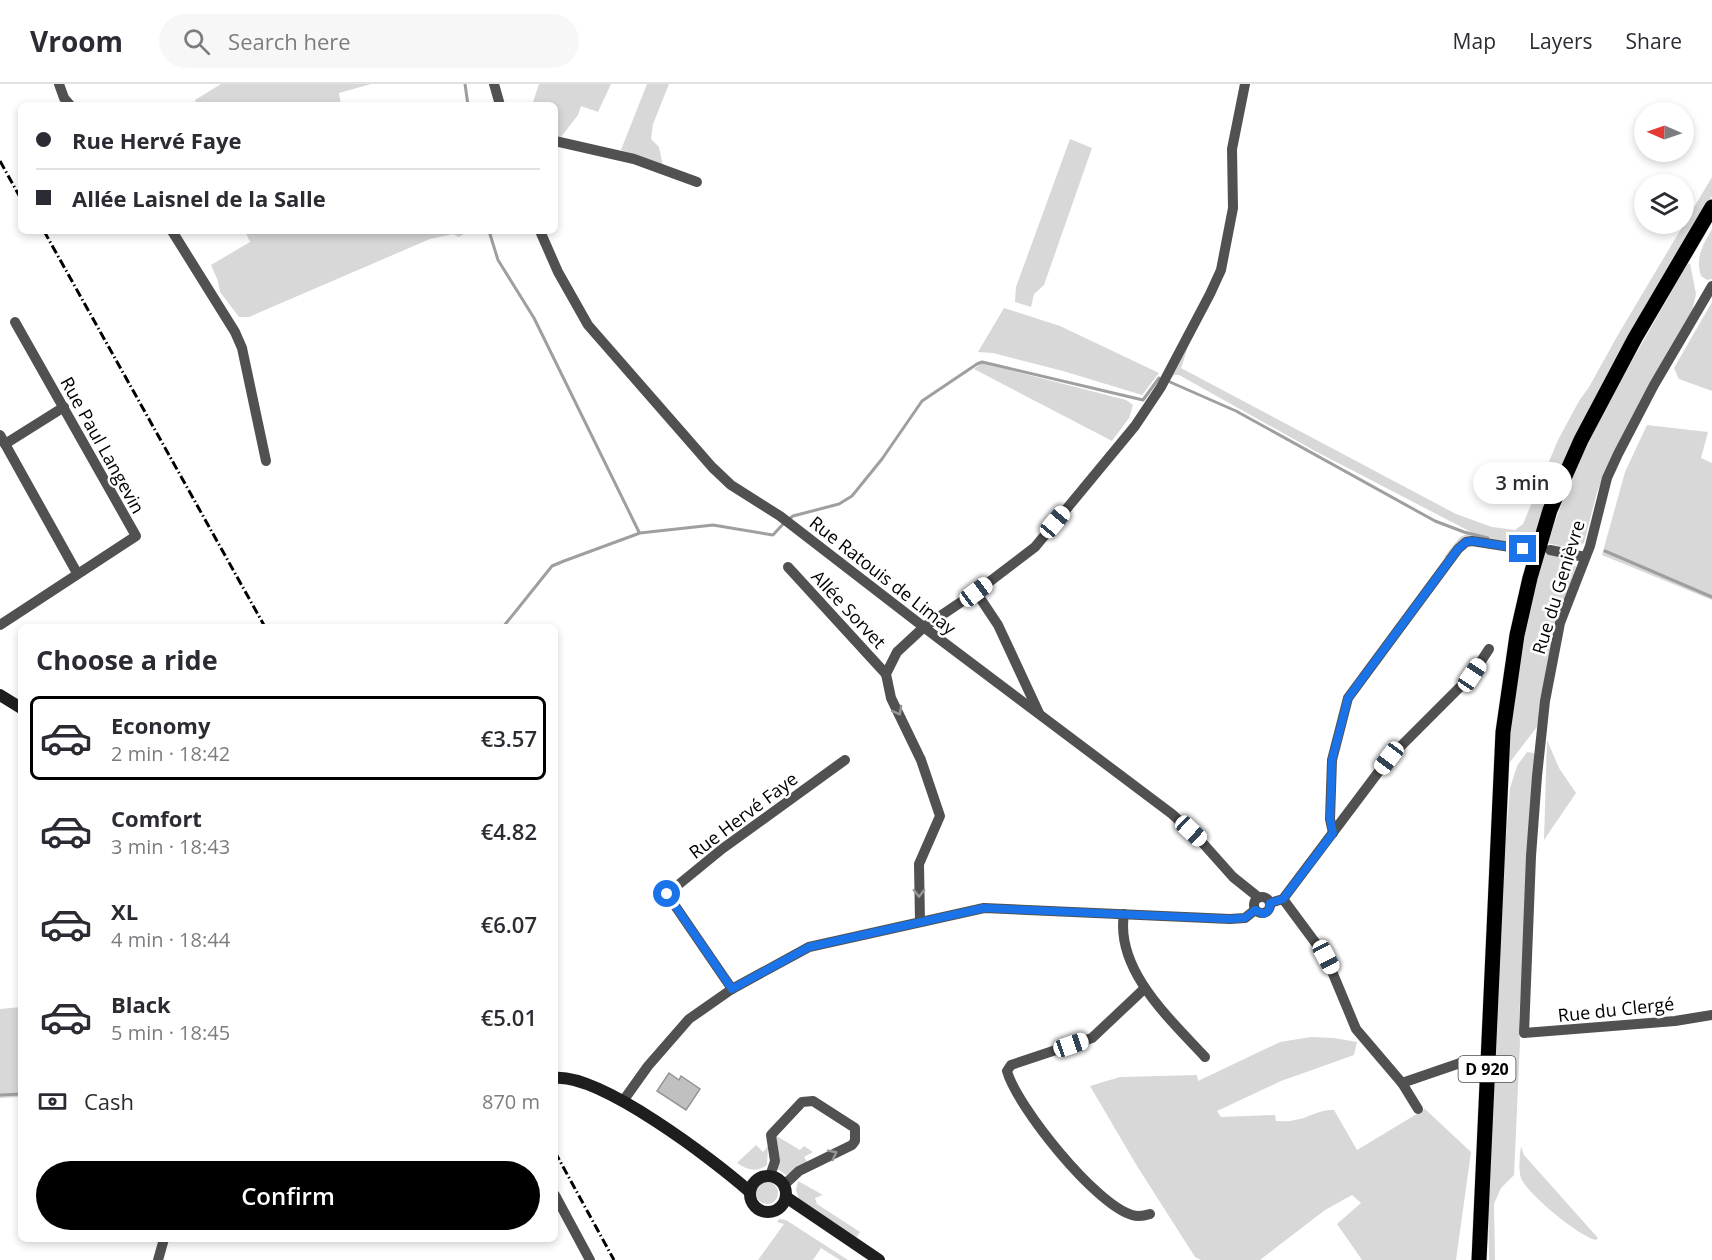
<!DOCTYPE html>
<html lang="en">
<head>
<meta charset="utf-8">
<style>
  :root { --surface:#fff; --page:#f7f7f7; --text:#2b2b33; --muted:#7c7c81; --line:#e1e1e2; --accent:#000 }
  body { margin:0; font-family:"Open Sans",sans-serif; background:var(--page); color:var(--text); height:100vh; display:flex; flex-direction:column; font-size:22px; white-space:nowrap }
  * { box-sizing:border-box; margin:0 }
  p { font-size:20px; color:var(--muted) }
  .icon { flex:none; width:33px; height:33px; fill:none; stroke:currentColor; stroke-width:2; stroke-linecap:round; stroke-linejoin:round }
  .map { position:relative; flex:1; overflow:hidden }
  .side { position:absolute; left:18px; top:540px; width:540px; height:618px; display:flex; flex-direction:column; background:var(--surface); border-radius:9px; box-shadow:0 3px 9px #0003 }
  .side>* { flex:none }
  .top-card { position:absolute; left:18px; top:18px; width:540px; height:132px; border-radius:9px; box-shadow:0 3px 9px #0003; display:grid; align-content:center; height:132px; padding:0 18px; background:var(--surface) }
  .needle { width:39px; rotate:272deg }
  .fabs { position:absolute; left:1634px; top:18px; display:grid; gap:12px }
  .fabs a { display:grid; place-items:center; width:60px; height:60px; border-radius:50%; background:var(--surface); box-shadow:0 3px 9px #0003; font-size:30px }
  .end { position:absolute; width:27px; height:27px; margin:-14px; border:8px solid #1a73e8; background:#fff; box-shadow:0 0 0 3px #fff }
  .from { border-radius:50% }
  .bubble { position:absolute; height:42px; border-radius:21px; background:var(--surface); box-shadow:0 3px 9px #0003; font-size:20px; font-weight:600; line-height:42px; text-align:center }
  .car { position:absolute; width:18px; height:36px; margin:-18px -9px; border-radius:8px; box-shadow:0 0 4px 2px #0007; background:linear-gradient(#fff 24%,#345 0 40%,#fff 0 76%,#345 0 86%,#fff 0) }
  .top-card b { display:flex; align-items:center; gap:21px; height:57px; font-size:22px }
  .top-card b+b { border-top:2px solid var(--line) }
  .top-card i { width:15px; height:15px; background:var(--text) }
  ul { padding:0; list-style:none }
  li { display:flex; align-items:center; gap:18px; height:84px; margin:0 12px 9px; padding:0 6px; border:3px solid transparent; border-radius:9px }
  li div { flex:1 }
  li b { display:block; font-size:22px }
  li em { font-style:normal; font-weight:600 }
  li.current { border-color:var(--accent) }
  li>.icon { width:54px; height:54px; stroke-width:1.5 }
  h2 { padding:0 18px; font-size:27px; line-height:72px }
  .pay { display:flex; align-items:center; gap:15px; height:66px; padding:0 18px; font-size:22px }
  .pay p { margin-inline-start:auto }
  .button { display:flex; gap:12px; margin-top:auto; padding:12px 18px }
  .button a { flex:1; height:69px; border-radius:36px; background:var(--accent); color:#fff; font-size:24px; font-weight:600; line-height:69px; text-align:center }
  header { display:flex; align-items:center; gap:36px; box-sizing:border-box; height:84px; padding:0 30px; background:var(--surface); border-bottom:2px solid var(--line) }
  header strong { font-size:28px }
  nav { display:flex; gap:33px; margin-inline-start:auto; font-size:21px }
  .search { width:420px; height:54px; background:var(--page); display:flex; align-items:center; gap:15px; box-sizing:border-box; padding:0 21px; border-radius:33px; color:var(--muted); font-size:22px }
  .map>svg:first-child { display:block }
  .green { fill:#d8d8d8 }
  .lines { fill:none; stroke-linecap:round; stroke-linejoin:round }
  .stream { stroke:#9f9f9f; stroke-width:3 }
  .building { fill:#c0c0c0; stroke:#959595; stroke-width:1.5 }
  .primary-casing { stroke:#dbdbdb; stroke-width:16 }
  .street { stroke:#515151; stroke-width:10 }
  .secondary { stroke:#1e1e1e; stroke-width:12 }
  .primary { stroke:#000; stroke-width:15 }
  .rail { stroke:#000; stroke-width:3; stroke-dasharray:9 3 1.5 3; stroke-linecap:butt }
  .oneway { stroke:#979797 }
  .route { stroke:#1a73e8; stroke-width:8 }
  .labels { text-anchor:middle; dominant-baseline:central; stroke-width:5; stroke-linejoin:round; paint-order:stroke }
  .shield { fill:#fff; stroke:#4c4c4c; stroke-width:1.5 }
  .shield-label { font-size:16px; font-weight:bold; fill:#000 }
  .street-label { font-size:18px; fill:#000; stroke:#fff }
</style>
</head>
<body>
<header>
<strong>Vroom</strong>
<div class="search"><svg class="icon" aria-label="search" viewBox="0 0 24 24"><circle cx="10" cy="10" r="6"/><path d="M15 15l6 6"/></svg>Search here</div>
<nav><a>Map</a><a>Layers</a><a>Share</a></nav>
</header>
<div class="map">
<svg width="1712" height="1176" viewBox="0 0 1712 1176">
  <rect width="100%" height="100%" fill="#fff"/>
  <g class="green">
    <path d="M 221,0 L 371,0 L 339,9 L 341,21 L 197,21 L 195,16 Z"/>
    <path d="M 539,0 L 611,0 L 598,28 L 581,22 L 578,31 L 561,53 L 555,52 L 555,21 L 532,21 Z"/>
    <path d="M 647,0 L 669,0 L 653,40 L 651,55 L 659,63 L 663,82 L 621,66 Z"/>
    <path d="M 1070,55 L 1092,64 L 1044,201 L 1034,210 L 1031,223 L 1015,218 L 1016,203 Z"/>
    <path d="M 1712,93 L 1712,112 L 1579,344 L 1532,461 L 1475,454 L 1446,474 L 1444,473 L 1460,453 L 1471,448 L 1315,367 L 1179,291 L 1174,291 L 1170,296 L 1188,263 L 1181,284 L 1456,430 L 1492,443 L 1515,446 L 1523,440 L 1558,356 L 1579,317 L 1589,303 L 1619,249 Z"/>
    <path d="M 1712,145 L 1712,195 L 1707,196 L 1701,192 C 1695,173 1703,161 1712,145 Z"/>
    <path d="M 245,147 L 468,147 L 459,153 L 453,150 L 430,155 L 249,233 L 239,233 L 220,208 L 218,197 L 211,181 L 250,158 Z"/>
    <path d="M 1690,179 L 1696,210 L 1692,228 L 1609,379 L 1597,408 L 1584,459 L 1573,465 L 1547,459 L 1578,377 L 1602,330 L 1686,182 Z"/>
    <path d="M 1712,218 L 1712,307 L 1679,295 L 1674,284 Z"/>
    <path d="M 1004,224 L 1060,242 L 1159,289 L 1142,311 L 1063,287 L 993,269 L 978,268 Z"/>
    <path d="M 982,279 L 1126,316 L 1133,321 L 1129,334 L 1112,357 L 974,285 Z"/>
    <path d="M 1647,341 L 1708,348 L 1701,374 L 1712,379 L 1712,516 L 1602,471 L 1625,388 Z"/>
    <path d="M 1544,469 L 1573,476 L 1576,483 L 1554,544 L 1537,643 L 1510,678 L 1507,677 L 1521,561 Z"/>
    <path d="M 1547,656 L 1559,684 L 1576,709 L 1544,756 Z"/>
    <path d="M 1527,668 L 1534,669 L 1535,674 L 1519,935 L 1520,959 L 1514,1091 L 1501,1104 L 1494,1120 L 1495,1176 L 1489,1176 L 1488,1109 L 1499,839 L 1510,704 L 1517,682 Z"/>
    <path d="M 21,923 L 21,1013 L 0,1014 L 0,925 Z"/>
    <path d="M 1311,953 L 1334,954 L 1357,958 L 1354,971 L 1281,997 L 1217,1027 L 1221,1033 L 1275,1031 L 1276,1037 C 1283,1037 1289,1038 1295,1036 C 1309,1034 1319,1025 1334,1026 L 1357,1066 L 1425,1025 L 1471,1068 L 1456,1176 L 1362,1176 L 1337,1140 L 1361,1119 L 1352,1111 L 1325,1126 L 1260,1176 L 1201,1176 L 1195,1173 L 1137,1082 L 1090,1002 L 1120,993 L 1197,991 L 1198,997 L 1280,958 Z"/>
    <path d="M 775,1051 L 800,1066 L 804,1062 L 813,1068 L 804,1073 L 807,1078 L 786,1091 L 776,1084 Z"/>
    <path d="M 756,1061 L 763,1068 L 768,1062 L 767,1081 C 757,1089 747,1086 737,1079 Z"/>
    <path d="M 1521,1062 L 1524,1071 L 1598,1154 L 1596,1156 C 1581,1154 1527,1110 1521,1094 C 1518,1085 1520,1072 1521,1062 Z"/>
    <path d="M 798,1097 L 823,1111 L 815,1114 L 817,1120 L 860,1148 L 856,1154 L 799,1115 L 796,1106 Z"/>
    <circle cx="767" cy="1109" r="11"/>
    <path d="M 779,1135 L 786,1136 L 848,1176 L 840,1176 L 821,1164 L 813,1176 L 758,1176 L 784,1140 L 777,1138 Z"/>
  </g>
  <g class="lines">
    <g class="stream">
      <path d="M 465,0 L 468,21"/>
      <path d="M 489,147 L 498,176 L 534,234 L 639,448"/>
      <path d="M 1170,298 L 1236,327 L 1435,437 L 1464,448 L 1488,454"/>
      <path d="M 789,435 L 793,432 L 839,420 L 852,412 L 882,375 L 922,317 L 977,280 L 982,278 L 995,281 L 1143,316 L 1159,294"/>
      <path d="M 1515,459 L 1528,459"/>
      <path d="M 1605,467 L 1712,513"/>
      <path d="M 503,543 L 552,482 L 564,477 L 640,449 L 713,441 L 773,451 L 784,439"/>
      <path d="M 0,1011 L 21,1010"/>
    </g>
  </g>
  <path class="building" d="M 669,989 L 679,996 L 681,992 L 700,1005 L 686,1026 L 657,1007 Z"/>
  <g class="lines">
    <g class="primary-casing">
      <path id="primary" d="M 1479,1176 L 1503,648 L 1517,551 L 1530,494 L 1550,426 L 1581,356 L 1635,254 L 1712,123"/>
    </g>
    <g class="street">
      <path d="M 59,0 L 64,14 L 70,21"/>
      <path d="M 494,0 L 500,21"/>
      <path d="M 555,57 L 634,75 L 697,98"/>
      <path d="M 172,147 L 235,248 L 242,264 L 266,377"/>
      <path d="M 540,147 L 558,188 L 588,241 L 712,383 L 731,401 L 780,432 L 938,554 L 1172,730 L 1200,756 L 1233,793 L 1258,813"/>
      <path d="M 1712,202 L 1654,301 L 1618,370 L 1607,394 L 1590,462 L 1560,539 L 1545,617 L 1537,692 L 1531,772 L 1524,949 L 1675,937 L 1712,931"/>
      <path d="M 0,351 L 77,489"/>
      <path d="M 5,360 L 64,323"/>
      <path d="M 1550,466 L 1585,473"/>
      <path d="M 788,483 L 886,590"/>
      <path d="M 976,508 L 998,541 L 1039,629"/>
      <path d="M 0,541 L 136,452 L 15,238"/>
      <path d="M 1333,749 L 1330,735 L 1332,676 L 1348,614 L 1458,465 L 1466,458 L 1472,457 L 1523,465"/>
      <circle cx="1262" cy="821" r="8"/>
      <path d="M 1283,815 L 1326,873 L 1356,945 L 1402,999 L 1418,1025"/>
      <path d="M 1270,819 L 1283,815 L 1389,674 L 1472,591 L 1489,565"/>
      <path d="M 1124,830 C 1115,886 1171,936 1205,973"/>
      <path d="M 920,838 L 919,780 L 940,732 L 921,676 L 891,614 L 886,590 L 897,568 L 924,543 L 976,508 L 1035,463 L 1135,342 L 1161,303 L 1210,210 L 1221,186 L 1233,124 L 1232,65 L 1245,0"/>
      <path d="M 732,905 L 667,810 L 722,765 L 845,676"/>
      <path d="M 1144,905 L 1092,954 L 1011,981 L 1007,987 C 1017,1023 1096,1121 1132,1131 C 1138,1133 1144,1132 1150,1130"/>
      <path d="M 1402,999 L 1466,977"/>
      <path d="M 623,1017 L 648,982 L 689,935 L 732,905 L 809,863 L 984,824 L 1230,835 L 1245,834 L 1255,826"/>
      <path d="M 770,1092 L 775,1077 L 771,1051 L 802,1018 L 813,1017 L 855,1044 L 855,1057 L 852,1061 L 799,1087 L 784,1101"/>
      <path d="M 555,1111 L 590,1176"/>
      <path d="M 158,1176 L 164,1155"/>
    </g>
    <g class="secondary">
      <path d="M 0,611 L 21,624"/>
      <path d="M 555,994 C 601,990 714,1076 750,1108"/>
      <circle cx="768" cy="1110" r="18"/>
      <path d="M 786,1113 L 879,1176"/>
    </g>
    <use href="#primary" class="primary"/>
    <g class="rail">
      <path d="M 0,77 L 21,115"/>
      <path d="M 44,147 L 265,543"/>
      <path d="M 555,1068 L 614,1176"/>
    </g>
  </g>
  <defs><path id="oneway-chevron" d="M-2-3.5L2.5 0L-2 3.5" fill="none" stroke-width="1.6" stroke-linecap="round" stroke-linejoin="round" transform="scale(1.5)"/></defs>
  <g class="oneway">
    <use href="#oneway-chevron" transform="translate(898 627) rotate(61)"/>
    <use href="#oneway-chevron" transform="translate(919 809) rotate(90)"/>
    <use href="#oneway-chevron" transform="translate(833 1070) rotate(-27)"/>
  </g>
  <g class="lines">
    <path class="route" d="M 667,810 L 732,905 L 809,863 L 984,824 L 1230,835 L 1245,834 L 1255,826 L 1264,830 L 1269,826 L 1270,819 L 1283,815 L 1333,749 L 1330,735 L 1332,676 L 1348,614 L 1458,465 L 1466,458 L 1472,457 L 1523,465"/>
  </g>
  <g class="labels">
    <rect class="shield" x="1458.5" y="972" width="57" height="26" rx="4.5"/>
    <g class="shield-label">
      <text x="1487" y="985">D 920</text>
    </g>
    <g class="street-label">
      <text transform="translate(103 361) rotate(61)">Rue Paul Langevin</text>
      <text transform="translate(883 491) rotate(38)">Rue Ratouis de Limay</text>
      <text transform="translate(1558 503) rotate(-73)">Rue du Genièvre</text>
      <text transform="translate(849 525) rotate(47)">Allée Sorvet</text>
      <text transform="translate(743 731) rotate(-37)">Rue Hervé Faye</text>
      <text transform="translate(1616 925) rotate(-6)">Rue du Clergé</text>
    </g>
  </g>
</svg>
<div class="fabs">
<a><svg class="needle" viewBox="-14 -14 28 28"><path d="M0-13l5 13h-10z" fill="#e53935"/><path d="M0 13l5-13h-10z" fill="#7c7c81"/></svg></a>
<a><svg class="icon" aria-label="layers" viewBox="0 0 24 24"><path d="M12 4l9 5-9 5-9-5zM3 14l9 5 9-5"/></svg></a>
</div>
<i class="end from" style="left:667px;top:810px"></i>
<i class="end" style="left:1523px;top:465px"></i>
<div class="bubble" style="left:1473px;top:378px;width:99px">3 min</div>
<i class="car" style="left:1055px;top:438px;rotate:40deg"></i>
<i class="car" style="left:976px;top:508px;rotate:53deg"></i>
<i class="car" style="left:1472px;top:591px;rotate:34deg"></i>
<i class="car" style="left:1389px;top:674px;rotate:217deg"></i>
<i class="car" style="left:1191px;top:747px;rotate:133deg"></i>
<i class="car" style="left:1326px;top:873px;rotate:152deg"></i>
<i class="car" style="left:1071px;top:961px;rotate:71deg"></i>
<div class="top-card">
<b><i class="from"></i>Rue Hervé Faye</b>
<b><i></i>Allée Laisnel de la Salle</b>
</div>
<section class="side">
<h2>Choose a ride</h2>
<ul>
<li class="current"><svg class="icon" aria-label="car" viewBox="0 0 24 24"><path d="M5 17H2v-5l4-1 3-4h7l3 4 3 1v5h-3M9 17h6M6 11h13"/><circle cx="7" cy="17" r="2"/><circle cx="17" cy="17" r="2"/></svg><div><b>Economy</b><p>2 min · 18:42</p></div><em>€3.57</em></li>
<li><svg class="icon" aria-label="car" viewBox="0 0 24 24"><path d="M5 17H2v-5l4-1 3-4h7l3 4 3 1v5h-3M9 17h6M6 11h13"/><circle cx="7" cy="17" r="2"/><circle cx="17" cy="17" r="2"/></svg><div><b>Comfort</b><p>3 min · 18:43</p></div><em>€4.82</em></li>
<li><svg class="icon" aria-label="car" viewBox="0 0 24 24"><path d="M5 17H2v-5l4-1 3-4h7l3 4 3 1v5h-3M9 17h6M6 11h13"/><circle cx="7" cy="17" r="2"/><circle cx="17" cy="17" r="2"/></svg><div><b>XL</b><p>4 min · 18:44</p></div><em>€6.07</em></li>
<li><svg class="icon" aria-label="car" viewBox="0 0 24 24"><path d="M5 17H2v-5l4-1 3-4h7l3 4 3 1v5h-3M9 17h6M6 11h13"/><circle cx="7" cy="17" r="2"/><circle cx="17" cy="17" r="2"/></svg><div><b>Black</b><p>5 min · 18:45</p></div><em>€5.01</em></li>
</ul>
<div class="pay"><svg class="icon" aria-label="cash" viewBox="0 0 24 24"><path d="M3 7h18v10H3z"/><circle cx="12" cy="12" r="2"/></svg>Cash<p>870 m</p></div>
<div class="button"><a>Confirm</a></div>
</section>
</div>
</body>
</html>
